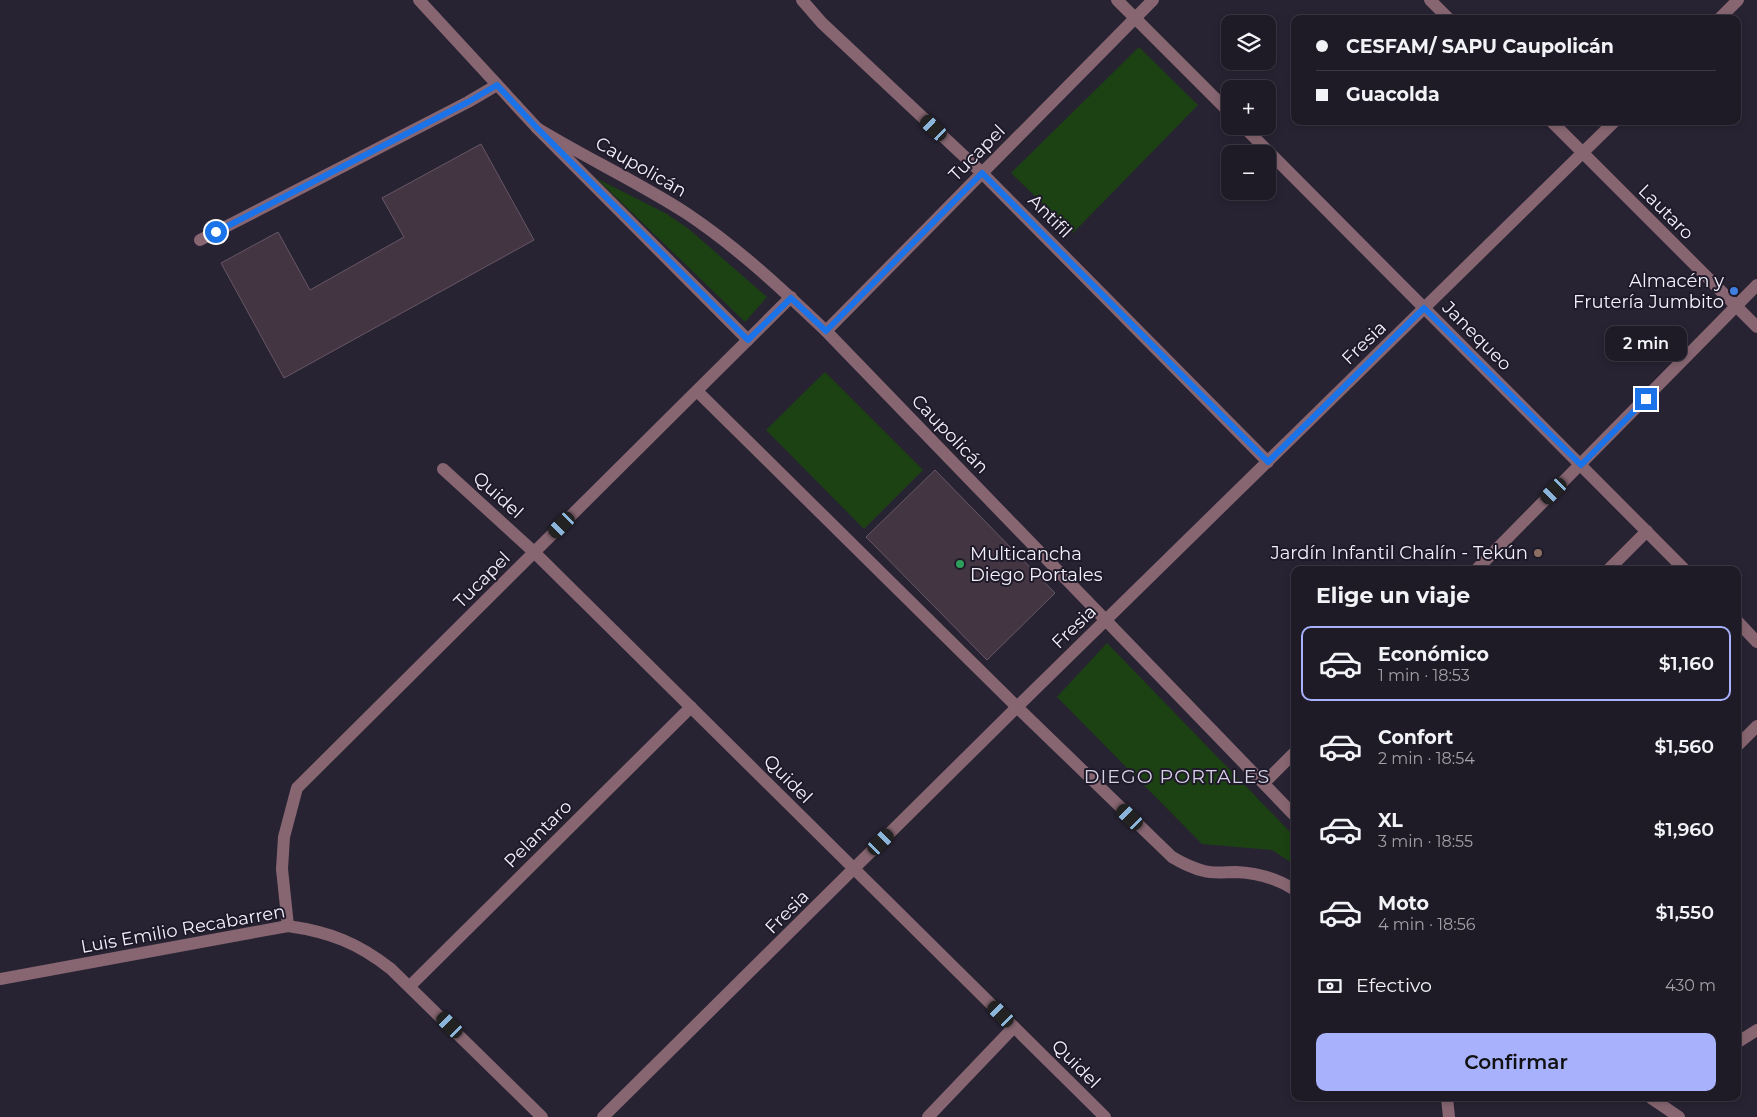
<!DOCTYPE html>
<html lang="es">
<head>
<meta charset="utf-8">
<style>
  :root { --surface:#1e1a26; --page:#26232e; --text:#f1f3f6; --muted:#a1a1a7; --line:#3c3843; --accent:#a7b1fc }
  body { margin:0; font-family:Montserrat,sans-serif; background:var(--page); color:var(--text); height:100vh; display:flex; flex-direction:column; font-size:19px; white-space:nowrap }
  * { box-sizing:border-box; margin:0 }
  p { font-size:16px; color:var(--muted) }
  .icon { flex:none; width:28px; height:28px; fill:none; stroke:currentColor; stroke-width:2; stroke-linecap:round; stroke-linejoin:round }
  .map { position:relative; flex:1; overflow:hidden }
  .sheet { position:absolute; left:1291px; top:566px; width:450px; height:535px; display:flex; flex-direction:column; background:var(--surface); border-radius:10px; box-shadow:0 2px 8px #0003,0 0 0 1px var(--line) }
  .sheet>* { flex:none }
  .hud { position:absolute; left:1291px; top:15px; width:450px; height:110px; border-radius:10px; box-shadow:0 2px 8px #0003,0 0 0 1px var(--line); display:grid; align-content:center; height:110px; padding:0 25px; background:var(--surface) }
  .fabs { position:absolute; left:1221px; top:15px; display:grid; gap:10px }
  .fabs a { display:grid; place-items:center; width:55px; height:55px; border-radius:10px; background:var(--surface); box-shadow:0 2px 8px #0003,0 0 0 1px var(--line); font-size:25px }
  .end { position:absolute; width:22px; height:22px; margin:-11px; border:6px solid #1a73e8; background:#fff; box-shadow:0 0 0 2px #fff }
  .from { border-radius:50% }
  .bubble { position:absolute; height:35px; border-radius:10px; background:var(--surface); box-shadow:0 2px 8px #0003,0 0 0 1px var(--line); font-size:16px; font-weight:600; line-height:35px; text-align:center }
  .car { position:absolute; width:15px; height:30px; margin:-15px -8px; border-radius:6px; box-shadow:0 0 4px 1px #0007; background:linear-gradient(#222 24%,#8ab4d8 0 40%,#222 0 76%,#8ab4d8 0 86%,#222 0) }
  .hud b { display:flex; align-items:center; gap:18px; height:48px; font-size:19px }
  .hud b+b { border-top:1px solid var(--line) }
  .hud i { width:12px; height:12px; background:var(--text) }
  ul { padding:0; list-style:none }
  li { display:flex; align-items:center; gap:15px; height:75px; margin:0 10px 8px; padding:0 15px; border:2px solid transparent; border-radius:10px }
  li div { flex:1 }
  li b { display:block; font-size:19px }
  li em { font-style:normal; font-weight:600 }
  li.current { border-color:var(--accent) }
  li>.icon { width:45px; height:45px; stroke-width:1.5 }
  h2 { padding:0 25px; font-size:22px; line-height:60px }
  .pay { display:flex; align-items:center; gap:12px; height:55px; padding:0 25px; font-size:19px }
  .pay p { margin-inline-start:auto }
  .cta { display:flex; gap:10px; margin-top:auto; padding:10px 25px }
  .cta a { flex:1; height:58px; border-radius:10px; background:var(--accent); color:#111; font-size:20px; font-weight:600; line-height:58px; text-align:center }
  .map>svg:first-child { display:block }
  .green { fill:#1c4113 }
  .building { fill:#443542; stroke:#675765 }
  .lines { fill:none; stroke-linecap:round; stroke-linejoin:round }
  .minor { stroke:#876672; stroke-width:12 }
  .route { stroke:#1a73e8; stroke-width:6 }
  .shop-dot { fill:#3f7fe0; stroke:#1f1a29; stroke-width:2 }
  .education-dot { fill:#8d6e63; stroke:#1f1a29; stroke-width:2 }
  .leisure-dot { fill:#2e9e5b; stroke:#1f1a29; stroke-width:2 }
  .labels { text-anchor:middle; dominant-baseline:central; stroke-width:4; stroke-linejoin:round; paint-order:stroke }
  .street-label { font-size:18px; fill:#f4f0fb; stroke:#1f1a29 }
  .poi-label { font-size:18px; fill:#f4f0fb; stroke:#1f1a29; text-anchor:end }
  .neighbourhood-label { font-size:19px; letter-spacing:1px; fill:#d7d1e6; stroke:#1f1a29 }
</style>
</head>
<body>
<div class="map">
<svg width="1757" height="1117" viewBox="0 0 1757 1117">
  <rect width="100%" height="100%" fill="#282333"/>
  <g class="green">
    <path d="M 1139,47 L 1198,105 L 1073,233 L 1011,173 Z"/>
    <path d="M 596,178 L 667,214 L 690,230 L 767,297 L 745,322 Z"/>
    <path d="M 825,372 L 923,470 L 864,529 L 766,430 Z"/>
    <path d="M 1107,643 L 1295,837 L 1295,865 L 1272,850 L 1202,844 L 1057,697 Z"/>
  </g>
  <g class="building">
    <path d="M 481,144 L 534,240 L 284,378 L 221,263 L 278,232 L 310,290 L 404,237 L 382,198 Z"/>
    <path d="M 935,470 L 1055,593 L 987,660 L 866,537 Z"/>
  </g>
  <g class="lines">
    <g class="minor">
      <path d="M 419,0 L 537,128 L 748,340"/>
      <path d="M 802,0 L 822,23 L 982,173 L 1268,462"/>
      <path d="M 1117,0 L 1230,113"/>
      <path d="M 1430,0 L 1449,19"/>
      <path d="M 1719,19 L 1738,0"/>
      <path d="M 1551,121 L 1757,327"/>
      <path d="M 1243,126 L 1685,570"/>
      <path d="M 537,128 C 586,158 638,182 686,213 C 737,247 782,289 826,331 L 1295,816"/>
      <path d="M 200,240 L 468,102 L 497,85"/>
      <path d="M 826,331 L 1153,0"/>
      <path d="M 697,391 L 1017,707 L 1172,857 C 1182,863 1192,868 1204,871 C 1215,874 1225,872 1236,872 C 1257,873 1277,878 1295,890"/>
      <path d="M 443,469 L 534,552 L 1105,1117"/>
      <path d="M 1476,570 L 1757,285"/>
      <path d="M 1608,570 L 1647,531"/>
      <path d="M 1738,622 L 1757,642"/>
      <path d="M 1738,745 L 1757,726"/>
      <path d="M 1264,783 L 1295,752"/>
      <path d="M 288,926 L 282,869 L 284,837 L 297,788 L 791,297"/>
      <path d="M 0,979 L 288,926 C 330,932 358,943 391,969 L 542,1117"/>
      <path d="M 410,986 L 691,707"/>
      <path d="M 1738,1042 L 1757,1030"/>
      <path d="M 1447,1098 L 1449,1117"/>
      <path d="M 1651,1098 L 1679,1117"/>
      <path d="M 603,1117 L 1017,707 L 1615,121"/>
      <path d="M 928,1117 L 1014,1027"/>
    </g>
  </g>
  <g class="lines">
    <path class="route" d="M 216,232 L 468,102 L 497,85 L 537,128 L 748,340 L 791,298 L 826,331 L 982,173 L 1268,462 L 1424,308 L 1581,465 L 1646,399"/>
  </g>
  <circle class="shop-dot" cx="1734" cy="291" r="5"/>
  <circle class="education-dot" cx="1538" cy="553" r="5"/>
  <circle class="leisure-dot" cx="960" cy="564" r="5"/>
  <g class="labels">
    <g class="street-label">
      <text transform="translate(977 153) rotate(-45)">Tucapel</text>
      <text transform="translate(641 167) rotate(30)">Caupolicán</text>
      <text transform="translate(1666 212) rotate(45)">Lautaro</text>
      <text transform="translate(1050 216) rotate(45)">Antifil</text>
      <text transform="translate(1477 336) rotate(45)">Janequeo</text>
      <text transform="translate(1364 343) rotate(-44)">Fresia</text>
      <text transform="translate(950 434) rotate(46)">Caupolicán</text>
      <text transform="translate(498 495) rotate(42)">Quidel</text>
      <text transform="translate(482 580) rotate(-45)">Tucapel</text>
      <text transform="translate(1074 627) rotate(-44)">Fresia</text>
      <text transform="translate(788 779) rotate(45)">Quidel</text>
      <text transform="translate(538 834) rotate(-45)">Pelantaro</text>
      <text transform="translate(787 912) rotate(-45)">Fresia</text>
      <text transform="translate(183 929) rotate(-10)">Luis Emilio Recabarren</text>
      <text transform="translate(1076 1064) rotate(45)">Quidel</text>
    </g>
    <g class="poi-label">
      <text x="1724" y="281">Almacén y<tspan x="1724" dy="21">Frutería Jumbito</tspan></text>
      <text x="1528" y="553">Jardín Infantil Chalín - Tekún</text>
      <text x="970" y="554" text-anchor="start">Multicancha<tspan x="970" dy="21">Diego Portales</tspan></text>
    </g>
    <g class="neighbourhood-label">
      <text x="1177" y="776">DIEGO PORTALES</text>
    </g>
  </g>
</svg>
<div class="fabs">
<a><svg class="icon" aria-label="layers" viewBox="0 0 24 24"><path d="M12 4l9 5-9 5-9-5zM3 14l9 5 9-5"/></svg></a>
<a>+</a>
<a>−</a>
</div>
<i class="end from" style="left:216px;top:232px"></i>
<i class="end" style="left:1646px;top:399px"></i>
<div class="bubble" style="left:1605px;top:326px;width:82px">2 min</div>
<i class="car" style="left:934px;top:128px;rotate:313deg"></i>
<i class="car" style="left:1554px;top:491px;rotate:225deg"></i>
<i class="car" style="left:562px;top:525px;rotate:225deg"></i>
<i class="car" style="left:1130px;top:817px;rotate:314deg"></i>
<i class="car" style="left:881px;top:842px;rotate:45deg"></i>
<i class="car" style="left:1001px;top:1014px;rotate:315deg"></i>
<i class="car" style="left:450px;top:1025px;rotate:315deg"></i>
<div class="hud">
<b><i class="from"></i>CESFAM/ SAPU Caupolicán</b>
<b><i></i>Guacolda</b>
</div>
<section class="sheet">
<h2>Elige un viaje</h2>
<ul>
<li class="current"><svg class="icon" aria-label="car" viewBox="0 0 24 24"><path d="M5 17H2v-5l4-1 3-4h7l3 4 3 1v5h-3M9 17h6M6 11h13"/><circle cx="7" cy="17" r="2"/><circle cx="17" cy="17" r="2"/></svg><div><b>Económico</b><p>1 min · 18:53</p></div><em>$1,160</em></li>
<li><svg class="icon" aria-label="car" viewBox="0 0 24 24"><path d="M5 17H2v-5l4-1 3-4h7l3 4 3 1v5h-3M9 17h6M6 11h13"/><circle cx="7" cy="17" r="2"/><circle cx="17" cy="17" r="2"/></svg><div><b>Confort</b><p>2 min · 18:54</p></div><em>$1,560</em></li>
<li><svg class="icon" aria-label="car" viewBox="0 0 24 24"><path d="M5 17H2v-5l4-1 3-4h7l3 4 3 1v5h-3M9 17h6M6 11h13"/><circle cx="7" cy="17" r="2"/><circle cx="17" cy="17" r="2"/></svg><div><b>XL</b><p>3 min · 18:55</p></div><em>$1,960</em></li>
<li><svg class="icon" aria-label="car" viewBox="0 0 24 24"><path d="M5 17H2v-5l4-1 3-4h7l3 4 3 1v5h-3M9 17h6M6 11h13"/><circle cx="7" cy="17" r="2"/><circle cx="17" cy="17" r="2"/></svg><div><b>Moto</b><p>4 min · 18:56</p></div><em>$1,550</em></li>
</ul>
<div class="pay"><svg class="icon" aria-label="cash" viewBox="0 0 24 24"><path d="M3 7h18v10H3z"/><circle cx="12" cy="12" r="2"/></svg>Efectivo<p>430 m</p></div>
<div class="cta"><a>Confirmar</a></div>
</section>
</div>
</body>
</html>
